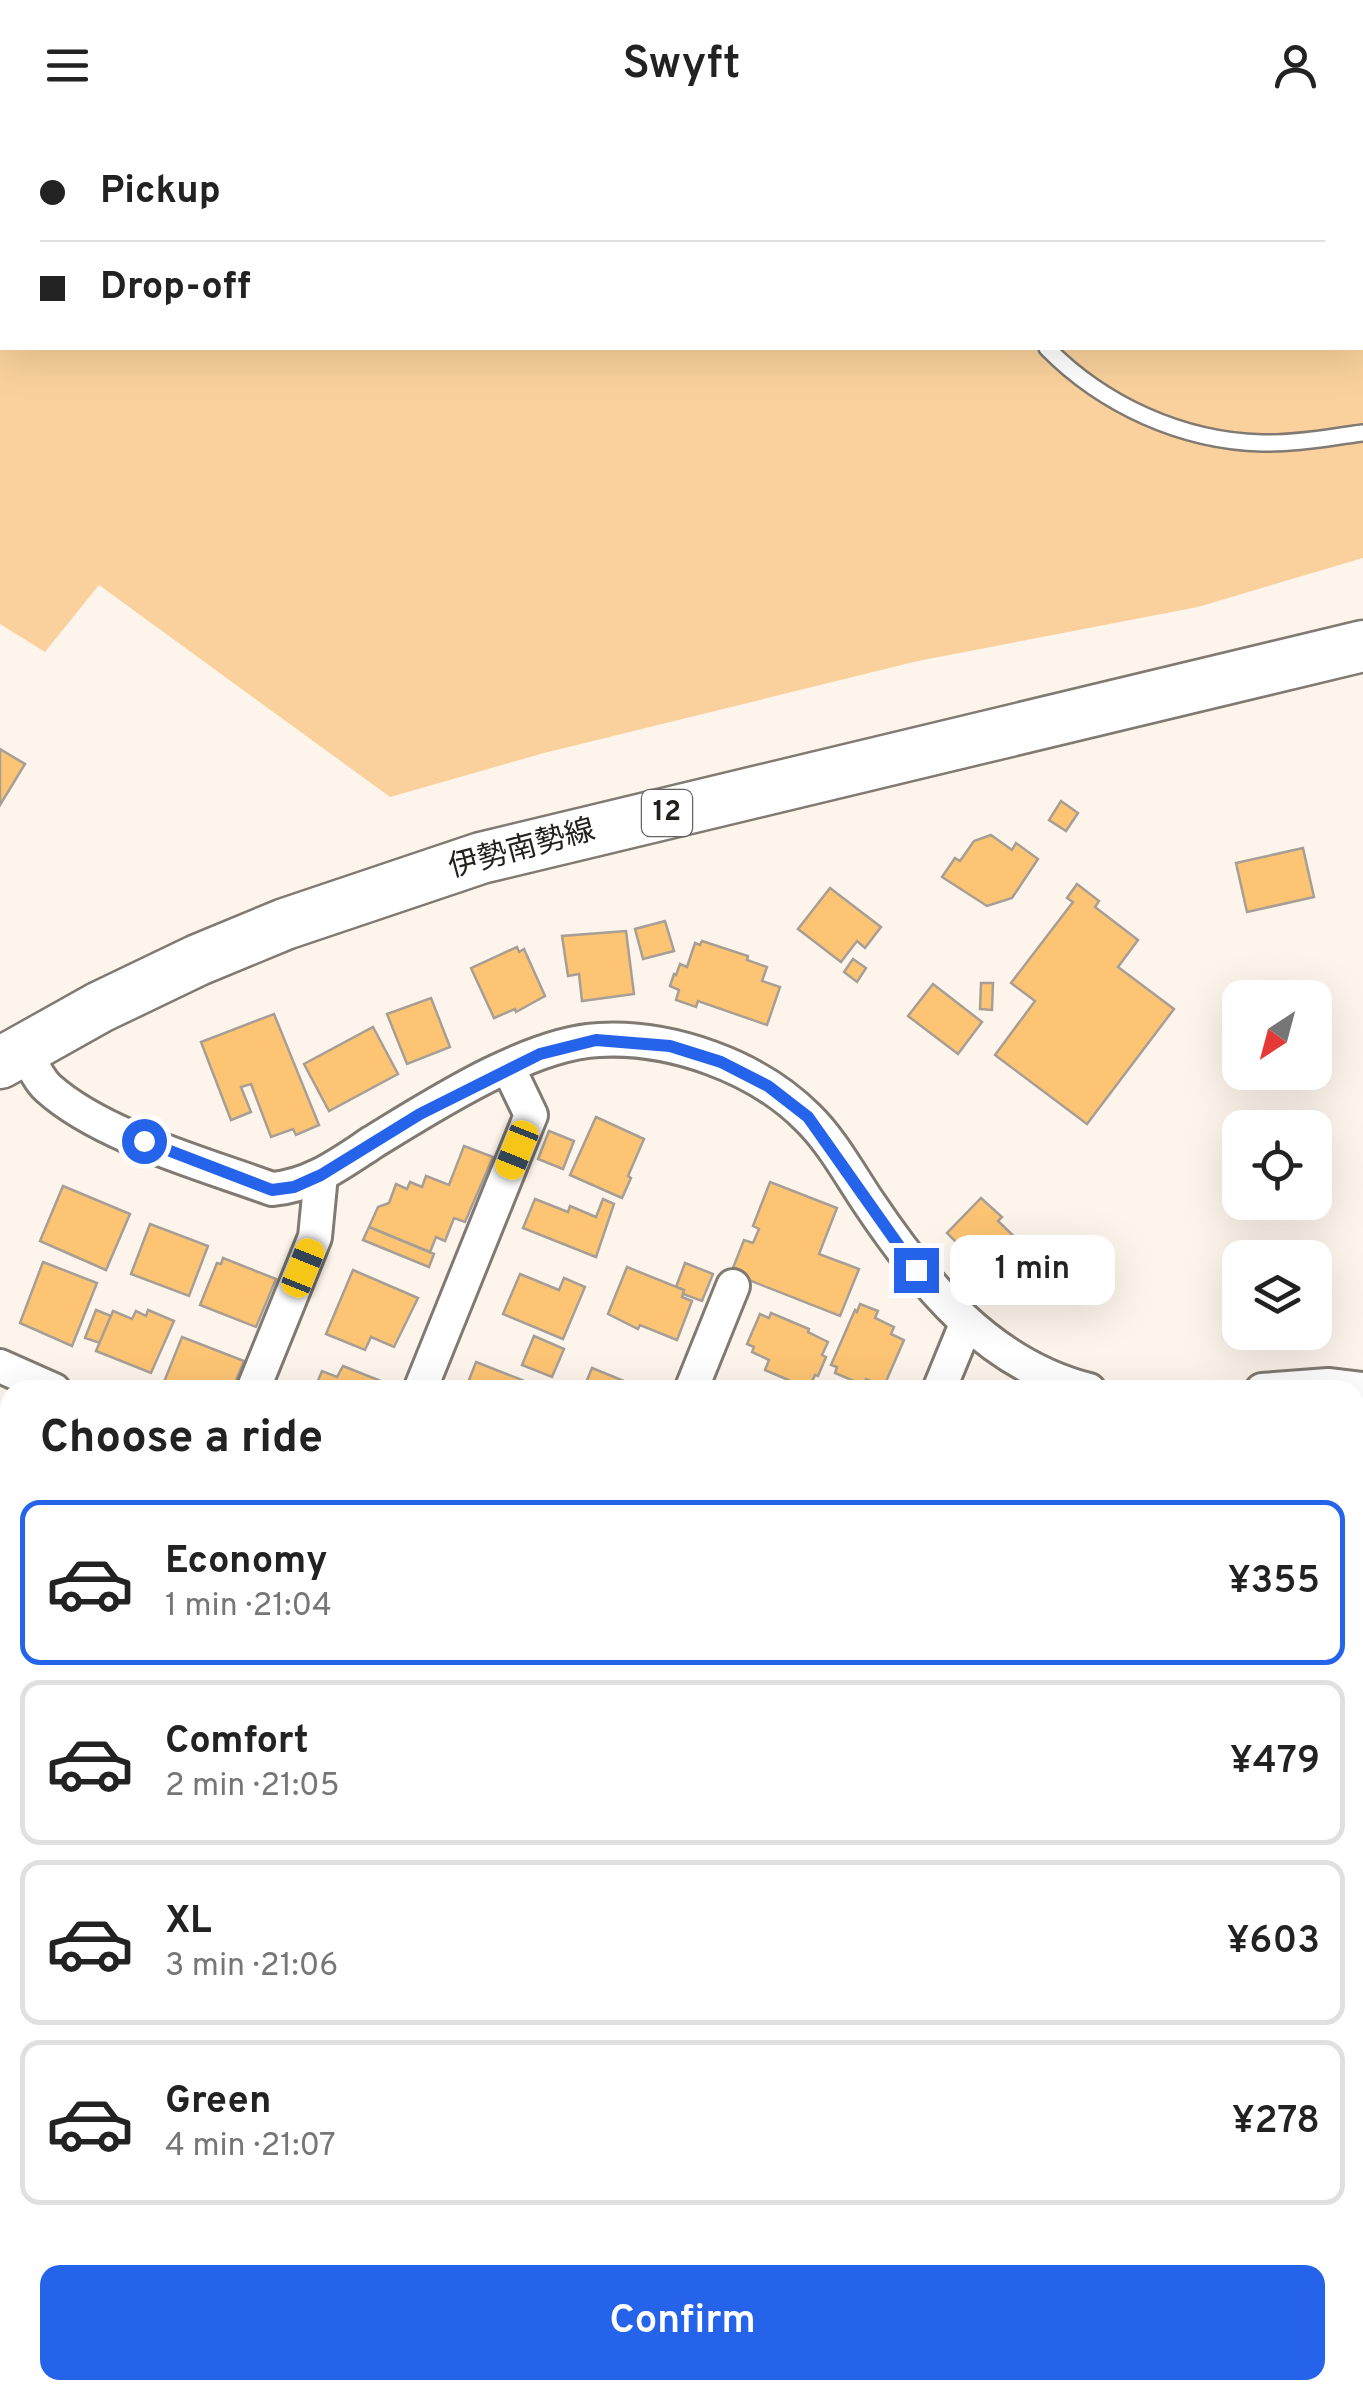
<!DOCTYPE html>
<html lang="en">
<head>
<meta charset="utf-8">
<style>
  :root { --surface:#fff; --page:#f2f2f2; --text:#222; --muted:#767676; --line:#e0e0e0; --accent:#2563eb }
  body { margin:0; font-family:Overpass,"Noto Sans JP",sans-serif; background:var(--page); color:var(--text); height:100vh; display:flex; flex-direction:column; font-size:38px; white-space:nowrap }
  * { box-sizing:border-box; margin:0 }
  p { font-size:32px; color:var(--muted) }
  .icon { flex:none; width:55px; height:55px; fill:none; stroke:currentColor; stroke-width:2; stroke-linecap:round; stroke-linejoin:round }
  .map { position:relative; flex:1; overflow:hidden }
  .panel { position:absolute; left:0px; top:1250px; width:1365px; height:1020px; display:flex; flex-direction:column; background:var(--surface); border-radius:30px 30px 0 0; box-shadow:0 10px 40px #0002 }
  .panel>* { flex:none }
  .hud { position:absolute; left:0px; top:0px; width:1365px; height:220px; box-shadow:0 10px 40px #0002; display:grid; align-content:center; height:220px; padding:0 40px; background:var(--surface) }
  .needle { width:65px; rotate:216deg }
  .controls { position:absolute; left:1222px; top:850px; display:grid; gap:20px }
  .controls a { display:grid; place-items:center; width:110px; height:110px; border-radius:20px; background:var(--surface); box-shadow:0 10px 40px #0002; font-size:50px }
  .end { position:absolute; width:45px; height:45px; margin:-22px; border:12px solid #2563eb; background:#fff; box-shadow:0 0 0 5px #fff }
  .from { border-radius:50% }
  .bubble { position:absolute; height:70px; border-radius:20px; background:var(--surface); box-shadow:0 10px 40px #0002; font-size:32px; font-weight:600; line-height:70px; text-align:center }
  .car { position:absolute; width:30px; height:60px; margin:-30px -15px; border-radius:12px; box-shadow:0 0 8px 2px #0007; background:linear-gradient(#f5c518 24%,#345 0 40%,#f5c518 0 76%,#345 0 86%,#f5c518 0) }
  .hud b { display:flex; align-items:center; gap:35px; height:95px; font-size:38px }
  .hud b+b { border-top:2px solid var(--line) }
  .hud i { width:25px; height:25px; background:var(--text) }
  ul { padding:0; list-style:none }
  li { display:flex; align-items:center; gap:30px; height:165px; margin:0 20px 15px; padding:0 20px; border:5px solid var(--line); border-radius:20px }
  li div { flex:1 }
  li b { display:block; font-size:38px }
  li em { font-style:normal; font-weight:600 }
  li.active { border-color:var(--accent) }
  li>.icon { width:90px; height:90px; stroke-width:1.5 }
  h2 { padding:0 40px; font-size:45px; line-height:120px }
  .cta { display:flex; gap:20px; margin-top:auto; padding:20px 40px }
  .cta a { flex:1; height:115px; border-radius:20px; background:var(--accent); color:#fff; font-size:40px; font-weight:600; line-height:115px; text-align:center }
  header { display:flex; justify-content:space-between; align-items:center; height:130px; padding:0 40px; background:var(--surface); font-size:45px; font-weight:600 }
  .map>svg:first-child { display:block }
  .green { fill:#fad19c; fill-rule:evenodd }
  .building { fill:#fdc473; stroke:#a79f96; stroke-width:2.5 }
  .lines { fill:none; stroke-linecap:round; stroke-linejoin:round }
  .lane-casing { stroke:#817a72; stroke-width:20 }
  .street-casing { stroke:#817a72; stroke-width:38 }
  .primary-casing { stroke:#817a72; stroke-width:55 }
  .path { stroke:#b4aea6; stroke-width:6; stroke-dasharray:10 5; stroke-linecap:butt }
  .lane { stroke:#fff; stroke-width:15 }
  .street { stroke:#fff; stroke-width:32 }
  .primary { stroke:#fff; stroke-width:50 }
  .rail { stroke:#5c5853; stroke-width:8; stroke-dasharray:18 18; stroke-linecap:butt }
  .route { stroke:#2563eb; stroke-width:12 }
  .labels { text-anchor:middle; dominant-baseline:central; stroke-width:8; stroke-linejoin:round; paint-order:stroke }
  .shield { fill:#fff; stroke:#656361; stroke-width:2.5 }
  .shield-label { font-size:28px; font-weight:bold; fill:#23201d }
  .street-label { font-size:30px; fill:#23201d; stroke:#fff }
</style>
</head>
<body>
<header><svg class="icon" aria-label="menu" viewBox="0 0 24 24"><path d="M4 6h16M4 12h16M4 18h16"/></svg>Swyft<svg class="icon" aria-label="person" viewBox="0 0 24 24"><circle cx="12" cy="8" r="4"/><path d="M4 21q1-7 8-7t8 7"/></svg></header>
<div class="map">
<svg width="1363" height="2270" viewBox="0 0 1363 2270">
  <rect width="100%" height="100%" fill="#fdf5eb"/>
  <path class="green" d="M 0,0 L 1363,0 L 1363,428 L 1198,477 L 918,531 L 544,623 L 390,667 L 99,455 L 45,522 L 0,494 ZM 2,2 L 1362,2 L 1362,218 L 2,218 Z"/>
  <g class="building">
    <path d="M 0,619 L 25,634 L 0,675 Z"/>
    <path d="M 1061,671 L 1078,683 L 1066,701 L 1049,690 Z"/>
    <path d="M 991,705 L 1012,720 L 1016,713 L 1038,729 L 1012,768 L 987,776 L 942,747 L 955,728 L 960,731 L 974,711 Z"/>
    <path d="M 1303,718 L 1314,767 L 1247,782 L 1236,733 Z"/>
    <path d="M 1077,754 L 1099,771 L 1095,777 L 1138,810 L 1118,837 L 1174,879 L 1087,994 L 995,925 L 1035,871 L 1011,853 L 1073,772 L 1067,768 Z"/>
    <path d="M 830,758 L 881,797 L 865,818 L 857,811 L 841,832 L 798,799 Z"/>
    <path d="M 665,791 L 674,821 L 643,829 L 635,799 Z"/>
    <path d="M 626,801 L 634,864 L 582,871 L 579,844 L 568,846 L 562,806 Z"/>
    <path d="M 702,811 L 748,826 L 747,830 L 767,837 L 762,851 L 780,857 L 767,895 L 698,871 L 696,877 L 676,870 L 679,860 L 670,856 L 674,844 L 676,845 L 680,834 L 687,837 L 695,813 L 700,815 Z"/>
    <path d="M 517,817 L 519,822 L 524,819 L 545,866 L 516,882 L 515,879 L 494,888 L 471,838 Z"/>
    <path d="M 853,829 L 866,838 L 857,852 L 844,842 Z"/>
    <path d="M 981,853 L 993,853 L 992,880 L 980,879 Z"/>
    <path d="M 933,854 L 982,892 L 958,924 L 908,886 Z"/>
    <path d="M 431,868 L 450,917 L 407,934 L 387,884 Z"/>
    <path d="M 274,884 L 319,995 L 296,1005 L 293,999 L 271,1007 L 251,954 L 241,957 L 251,982 L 231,990 L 201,912 Z"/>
    <path d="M 373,897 L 398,944 L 329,981 L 304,934 Z"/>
    <path d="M 596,987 L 644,1009 L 628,1046 L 631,1048 L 622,1068 L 570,1045 Z"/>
    <path d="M 549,1001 L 574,1011 L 563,1039 L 538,1029 Z"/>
    <path d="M 464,1016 L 493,1027 L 465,1092 L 454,1088 L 445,1111 L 436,1107 L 430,1122 L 369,1097 L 378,1077 L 389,1073 L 396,1054 L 407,1059 L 410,1052 L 422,1057 L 426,1046 L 449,1055 Z"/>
    <path d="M 770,1052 L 837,1078 L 819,1124 L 859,1139 L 840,1186 L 731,1143 L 744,1110 L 753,1113 L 759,1099 L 753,1096 Z"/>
    <path d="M 63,1056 L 130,1084 L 106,1140 L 40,1111 Z"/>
    <path d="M 981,1068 L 1002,1087 L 998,1091 L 1029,1121 L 1000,1156 L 947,1103 Z"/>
    <path d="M 535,1069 L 568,1082 L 570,1076 L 596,1087 L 603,1069 L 614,1074 L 596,1127 L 523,1098 Z"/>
    <path d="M 150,1094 L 208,1116 L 189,1166 L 131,1144 Z"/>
    <path d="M 369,1097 L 434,1124 L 429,1137 L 363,1110 Z"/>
    <path d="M 223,1128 L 276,1149 L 256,1197 L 200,1175 L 217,1133 L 221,1134 Z"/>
    <path d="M 43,1132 L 97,1153 L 72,1216 L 20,1193 Z"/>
    <path d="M 685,1133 L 713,1144 L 702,1171 L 683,1164 L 684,1160 L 676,1157 Z"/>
    <path d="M 627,1137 L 684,1160 L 682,1167 L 692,1171 L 677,1210 L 640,1195 L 638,1199 L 608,1184 Z"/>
    <path d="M 353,1140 L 418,1168 L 394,1217 L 371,1207 L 365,1220 L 326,1204 Z"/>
    <path d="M 520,1144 L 559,1160 L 564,1148 L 585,1157 L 563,1209 L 503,1184 Z"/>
    <path d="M 860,1174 L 878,1181 L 875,1188 L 894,1197 L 891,1204 L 904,1210 L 884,1256 L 866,1249 L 863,1255 L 835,1243 L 837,1237 L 831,1235 L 855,1180 L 857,1182 Z"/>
    <path d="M 96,1180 L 111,1186 L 100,1213 L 85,1208 Z"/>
    <path d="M 148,1180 L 174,1191 L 151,1243 L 96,1221 L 113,1181 L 132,1189 L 136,1181 L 146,1186 Z"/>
    <path d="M 771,1183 L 809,1199 L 808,1202 L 828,1212 L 822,1225 L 826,1227 L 818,1246 L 815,1245 L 810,1256 L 804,1252 L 802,1256 L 765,1240 L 769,1230 L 752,1222 L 754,1217 L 747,1214 L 760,1184 L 769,1188 Z"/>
    <path d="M 534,1206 L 564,1219 L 552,1247 L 522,1235 Z"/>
    <path d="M 182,1207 L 244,1231 L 232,1260 L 183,1260 L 164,1252 Z"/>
    <path d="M 476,1232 L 545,1259 L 545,1260 L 465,1260 Z"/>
    <path d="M 343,1236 L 396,1257 L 395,1260 L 314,1260 L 322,1241 L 337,1247 Z"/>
    <path d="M 592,1238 L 624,1251 L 622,1256 L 632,1260 L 583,1260 Z"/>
    <path d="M 1355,1301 L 1363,1302 L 1363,1347 L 1355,1345 Z"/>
    <path d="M 0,1310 L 10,1314 L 10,1371 L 0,1367 Z"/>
    <path d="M 1355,1839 L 1363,1858 L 1363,1895 L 1355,1898 Z"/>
    <path d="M 1363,1914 L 1363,1989 L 1355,1971 L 1355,1927 L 1359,1926 L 1356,1917 Z"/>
    <path d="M 0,2076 L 10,2101 L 10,2260 L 62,2260 L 55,2263 L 58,2270 L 0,2270 Z"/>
    <path d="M 1363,2076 L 1363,2126 L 1355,2129 L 1355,2079 Z"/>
    <path d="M 1363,2161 L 1363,2222 L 1355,2225 L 1355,2164 Z"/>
    <path d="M 109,2260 L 157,2260 L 161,2270 L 113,2270 Z"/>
    <path d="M 202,2260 L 250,2260 L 254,2270 L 206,2270 Z"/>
    <path d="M 625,2260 L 654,2260 L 662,2270 L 628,2270 Z"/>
    <path d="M 1136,2260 L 1197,2260 L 1198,2262 L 1179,2270 L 1141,2270 Z"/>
    <path d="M 1216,2260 L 1261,2260 L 1240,2270 L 1221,2270 Z"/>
  </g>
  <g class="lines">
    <g class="lane-casing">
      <g id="lane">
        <path d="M 922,0 L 923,2"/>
        <path d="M 1047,218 C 1103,275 1182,311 1262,313 C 1296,314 1330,307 1363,303"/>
      </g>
    </g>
    <g class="street-casing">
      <g id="street">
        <path d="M 24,918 C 31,931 37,948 48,958 C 101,1006 204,1034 272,1059 C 311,1056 341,1033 373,1012 C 432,976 529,913 599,910 C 671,906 756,936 807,987 C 832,1011 850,1045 869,1073 C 924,1155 989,1235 1089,1260"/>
        <path d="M 0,1236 L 54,1260"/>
        <path d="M 253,1260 L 315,1107 L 321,1045"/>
        <path d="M 420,1260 L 531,985 L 508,937"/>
        <path d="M 691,1260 L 733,1156"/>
        <path d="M 939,1260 L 966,1194"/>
        <path d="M 1262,1260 L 1328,1255 L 1363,1259"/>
        <path d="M 1355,1721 L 1363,1717"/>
        <path d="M 897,2260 L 906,2270"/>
        <path d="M 1095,2260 L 1096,2270"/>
        <path d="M 1337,2260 L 1342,2270"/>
        <path d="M 522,2270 L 535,2260"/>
      </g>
    </g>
    <g class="primary-casing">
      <path id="primary" d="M 0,933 L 100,877 L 198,830 L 285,794 L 481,728 L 1363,516"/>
    </g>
    <path class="path" d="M 544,0 L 547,2"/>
    <use href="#lane" class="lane"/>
    <use href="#street" class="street"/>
    <use href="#primary" class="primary"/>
    <g class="rail">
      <path d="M 0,1777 L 10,1803"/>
      <path d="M 0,1839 L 10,1865"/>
      <path d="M 165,2260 L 169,2270"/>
      <path d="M 188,2260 L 192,2270"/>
    </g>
  </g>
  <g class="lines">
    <path class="route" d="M 144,1011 L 272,1060 L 294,1057 L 321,1045 L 420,984 L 540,924 L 596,910 L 670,916 L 721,932 L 768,956 L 808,987 L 916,1140"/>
  </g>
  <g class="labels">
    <rect class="shield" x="642" y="660" width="50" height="46" rx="8"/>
    <g class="shield-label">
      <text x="667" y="683">12</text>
    </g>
    <g class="street-label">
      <text transform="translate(522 720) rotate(-15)">伊勢南勢線</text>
    </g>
  </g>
</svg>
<div class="controls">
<a><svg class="needle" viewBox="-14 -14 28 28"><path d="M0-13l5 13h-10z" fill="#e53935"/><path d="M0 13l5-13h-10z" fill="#767676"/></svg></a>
<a><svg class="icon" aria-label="locate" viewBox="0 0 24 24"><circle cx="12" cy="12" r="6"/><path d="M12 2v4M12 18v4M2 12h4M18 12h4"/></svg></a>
<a><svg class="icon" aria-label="layers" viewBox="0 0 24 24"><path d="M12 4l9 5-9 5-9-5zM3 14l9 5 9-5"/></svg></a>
</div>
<i class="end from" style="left:144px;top:1011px"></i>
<i class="end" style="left:916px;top:1140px"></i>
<div class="bubble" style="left:950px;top:1105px;width:165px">1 min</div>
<i class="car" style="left:517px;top:1020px;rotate:202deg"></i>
<i class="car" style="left:303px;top:1138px;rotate:22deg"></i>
<div class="hud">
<b><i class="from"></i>Pickup</b>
<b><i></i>Drop-off</b>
</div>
<section class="panel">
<h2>Choose a ride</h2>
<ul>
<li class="active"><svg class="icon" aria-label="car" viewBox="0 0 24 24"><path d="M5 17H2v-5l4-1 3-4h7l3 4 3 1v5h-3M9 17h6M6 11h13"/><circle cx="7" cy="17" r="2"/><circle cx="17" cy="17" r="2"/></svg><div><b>Economy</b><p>1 min · 21:04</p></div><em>¥355</em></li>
<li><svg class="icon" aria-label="car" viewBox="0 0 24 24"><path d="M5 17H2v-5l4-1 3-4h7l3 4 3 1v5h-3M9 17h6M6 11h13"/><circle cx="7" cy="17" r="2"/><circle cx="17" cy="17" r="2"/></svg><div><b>Comfort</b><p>2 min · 21:05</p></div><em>¥479</em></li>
<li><svg class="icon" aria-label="car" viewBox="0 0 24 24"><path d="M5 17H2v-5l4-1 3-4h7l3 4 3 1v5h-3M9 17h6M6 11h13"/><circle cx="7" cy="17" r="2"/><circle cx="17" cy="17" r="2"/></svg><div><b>XL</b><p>3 min · 21:06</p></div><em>¥603</em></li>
<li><svg class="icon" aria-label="car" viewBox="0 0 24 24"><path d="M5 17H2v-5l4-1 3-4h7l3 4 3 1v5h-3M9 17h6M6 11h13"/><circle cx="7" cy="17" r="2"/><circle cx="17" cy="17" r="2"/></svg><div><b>Green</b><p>4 min · 21:07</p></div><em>¥278</em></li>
</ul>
<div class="cta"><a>Confirm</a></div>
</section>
</div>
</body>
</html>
